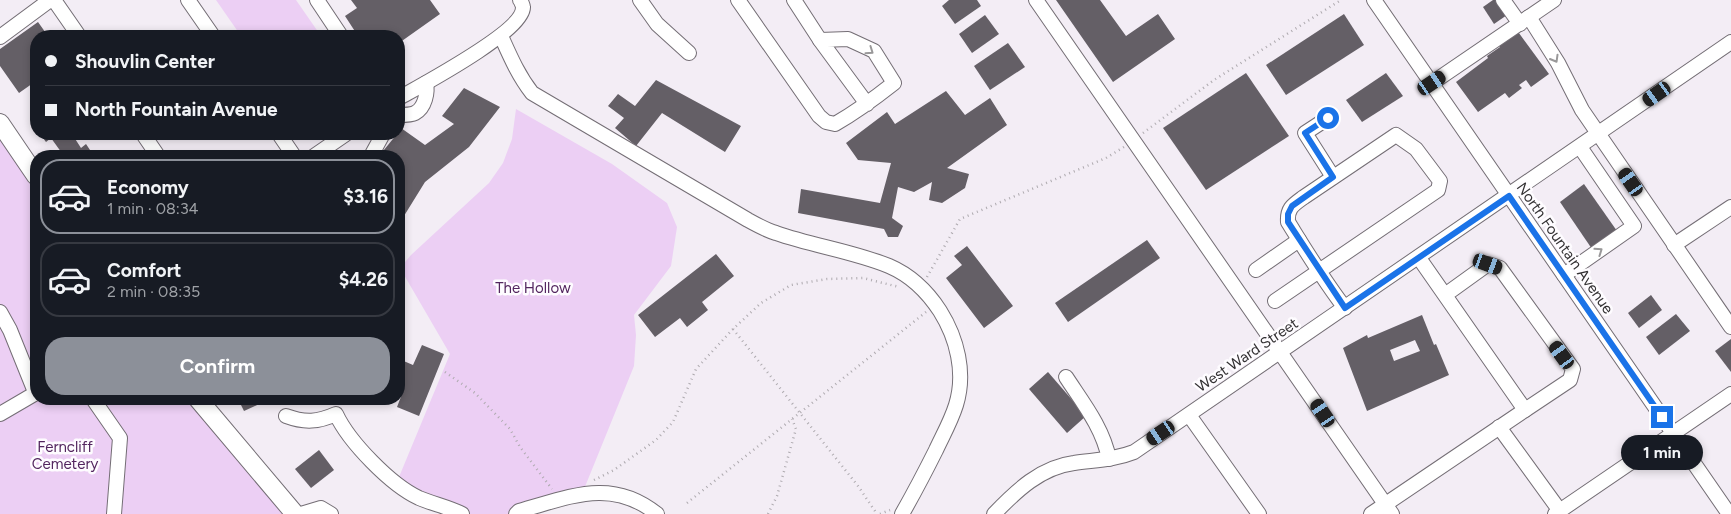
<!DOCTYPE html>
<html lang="en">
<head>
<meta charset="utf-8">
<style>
  :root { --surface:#171b24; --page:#20242c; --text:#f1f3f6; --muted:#9ea1a6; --line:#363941; --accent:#8c9099 }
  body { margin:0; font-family:Figtree,sans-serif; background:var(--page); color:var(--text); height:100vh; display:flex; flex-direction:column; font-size:19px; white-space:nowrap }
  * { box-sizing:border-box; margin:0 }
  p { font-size:16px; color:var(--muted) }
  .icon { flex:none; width:28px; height:28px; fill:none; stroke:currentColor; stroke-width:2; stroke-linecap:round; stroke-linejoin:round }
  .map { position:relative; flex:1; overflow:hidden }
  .details { position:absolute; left:30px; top:150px; width:375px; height:255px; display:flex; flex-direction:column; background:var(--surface); border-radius:20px; box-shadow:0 2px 8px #0003 }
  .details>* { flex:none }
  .top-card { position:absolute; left:30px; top:30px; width:375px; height:110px; border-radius:20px; box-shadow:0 2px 8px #0003; display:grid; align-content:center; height:110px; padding:0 15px; background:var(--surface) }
  .end { position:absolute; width:22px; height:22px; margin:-11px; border:6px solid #1a73e8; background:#fff; box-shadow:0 0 0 2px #fff }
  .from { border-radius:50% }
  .bubble { position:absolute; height:35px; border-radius:18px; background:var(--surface); box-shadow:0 2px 8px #0003; font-size:16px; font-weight:700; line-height:35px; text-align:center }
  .car { position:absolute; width:15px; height:30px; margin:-15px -8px; border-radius:6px; box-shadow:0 0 4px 1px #0007; background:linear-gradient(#222 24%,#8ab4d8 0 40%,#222 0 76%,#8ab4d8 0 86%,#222 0) }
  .top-card b { display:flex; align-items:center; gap:18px; height:48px; font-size:19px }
  .top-card b+b { border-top:1px solid var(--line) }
  .top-card i { width:12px; height:12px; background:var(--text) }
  ul { padding:9px 0 0; list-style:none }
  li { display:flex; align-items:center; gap:15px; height:75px; margin:0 10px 8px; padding:0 5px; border:2px solid var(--line); border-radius:20px }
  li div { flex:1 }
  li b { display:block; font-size:19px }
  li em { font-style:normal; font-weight:700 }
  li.current { border-color:var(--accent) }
  li>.icon { width:45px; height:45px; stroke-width:1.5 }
  .cta { display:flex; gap:10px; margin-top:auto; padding:10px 15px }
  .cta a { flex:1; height:58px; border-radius:20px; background:var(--accent); color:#fff; font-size:20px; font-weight:700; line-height:58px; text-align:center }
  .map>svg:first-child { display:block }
  .green { fill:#eccff4 }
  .building { fill:#645f66; fill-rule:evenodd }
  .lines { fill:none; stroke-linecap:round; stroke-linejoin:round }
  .minor-casing { stroke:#746e75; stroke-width:16 }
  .major-casing { stroke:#746e75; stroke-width:20 }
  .path { stroke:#aeaaaf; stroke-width:2.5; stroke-dasharray:1 4; stroke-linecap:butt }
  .minor { stroke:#fff; stroke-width:14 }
  .major { stroke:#fff; stroke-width:18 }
  .oneway { stroke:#999899 }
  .route { stroke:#1a73e8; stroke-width:6 }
  .labels { text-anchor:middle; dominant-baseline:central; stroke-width:5; stroke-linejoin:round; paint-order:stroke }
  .street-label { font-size:15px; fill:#333133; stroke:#fefcff }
  .park-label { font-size:15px; fill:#53265f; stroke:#fefcff }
</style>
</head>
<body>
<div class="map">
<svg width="1731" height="514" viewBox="0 0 1731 514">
  <rect width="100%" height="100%" fill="#f3edf5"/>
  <g class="green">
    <path d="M 216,0 L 296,0 L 321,36 L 241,36 Z"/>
    <path d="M 516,109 L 612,164 L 667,203 L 677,227 L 671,266 L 634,315 L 636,335 L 634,366 L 580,499 L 533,514 L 468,514 L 424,500 L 399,477 L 450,354 L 400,268 L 411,255 L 489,183 L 503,163 L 512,139 Z"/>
    <path d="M 0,123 L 36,176 L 36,399 L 198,399 L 295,514 L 0,514 Z"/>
  </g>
  <g class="building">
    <path d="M 351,0 L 430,0 L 440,14 L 399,43 L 399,36 L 358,36 L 345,16 L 357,8 Z"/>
    <path d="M 949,0 L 977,0 L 981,6 L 955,24 L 942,6 Z"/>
    <path d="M 1056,0 L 1100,0 L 1126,36 L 1158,14 L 1175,39 L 1113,82 Z"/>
    <path d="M 1493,0 L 1497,0 L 1507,15 L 1494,24 L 1483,7 Z"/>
    <path d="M 1344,14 L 1364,45 L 1286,95 L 1266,65 Z"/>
    <path d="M 985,15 L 999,34 L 972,53 L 959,34 Z"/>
    <path d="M 38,22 L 48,36 L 36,36 L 36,81 L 19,93 L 0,66 L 0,49 Z"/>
    <path d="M 1516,29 L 1549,74 L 1531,87 L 1526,80 L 1519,85 L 1522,88 L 1509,98 L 1505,93 L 1478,112 L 1456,82 L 1488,58 L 1487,56 L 1500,47 L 1497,42 Z"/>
    <path d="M 1008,43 L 1025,67 L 990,90 L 974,66 Z"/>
    <path d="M 1246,73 L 1289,136 L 1206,190 L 1163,128 Z"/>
    <path d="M 1386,73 L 1403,96 L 1362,122 L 1346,100 Z"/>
    <path d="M 656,80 L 741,126 L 725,152 L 662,113 L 636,146 L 615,128 L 624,118 L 608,106 L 618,94 L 635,106 Z"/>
    <path d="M 464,88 L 500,107 L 469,147 L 425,182 L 399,224 L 399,156 L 379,156 L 397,134 L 399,134 L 401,128 L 425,145 L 454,124 L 442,116 Z"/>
    <path d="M 946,91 L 965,115 L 990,98 L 1007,125 L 947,168 L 969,174 L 965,188 L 942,203 L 929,200 L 932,182 L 914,192 L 898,187 L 892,218 L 903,226 L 898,237 L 888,237 L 884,229 L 798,213 L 801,189 L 880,203 L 891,163 L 858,160 L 846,143 L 887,112 L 895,124 Z"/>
    <path d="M 40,134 L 72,134 L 81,148 L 86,144 L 94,156 L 64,156 L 51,138 L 46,142 Z"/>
    <path d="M 1584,184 L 1617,231 L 1592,249 L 1560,202 Z"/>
    <path d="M 1147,240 L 1160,258 L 1068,322 L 1055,303 Z"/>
    <path d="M 967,246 L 1013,306 L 984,328 L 946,278 L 962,265 L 954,256 Z"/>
    <path d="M 716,254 L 734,276 L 702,302 L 708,310 L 687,327 L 680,318 L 655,337 L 638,315 Z"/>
    <path d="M 1651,295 L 1662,310 L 1639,328 L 1628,313 Z"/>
    <path d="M 1676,314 L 1690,331 L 1659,355 L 1646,337 Z"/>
    <path d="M 1422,315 L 1434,345 L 1436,344 L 1449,375 L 1367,411 L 1343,348 L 1367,335 L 1368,338 ZM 1415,340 L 1420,351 L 1394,361 L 1390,350 Z"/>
    <path d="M 1731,339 L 1731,372 L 1715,351 Z"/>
    <path d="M 422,345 L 444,354 L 419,416 L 397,407 L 404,389 L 399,387 L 399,359 L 413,365 Z"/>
    <path d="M 1048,372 L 1086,416 L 1067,433 L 1029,389 Z"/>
    <path d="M 238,399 L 270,399 L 244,411 Z"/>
    <path d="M 319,450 L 334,470 L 311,488 L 295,469 Z"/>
  </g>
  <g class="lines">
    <g class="minor-casing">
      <g id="minor">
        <path d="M 54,0 L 79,36"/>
        <path d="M 188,0 L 213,36"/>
        <path d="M 317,0 L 341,36"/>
        <path d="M 640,0 L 657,24 L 689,53"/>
        <path d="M 738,0 L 819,116 L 826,122 L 835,124 C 856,112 875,98 894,83 L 874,51 L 848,39 L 820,40 L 867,104"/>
        <path d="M 794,0 L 820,40"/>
        <path d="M 1036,0 L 1392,514"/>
        <path d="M 1374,0 L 1729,514"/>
        <path d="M 1503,0 L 1520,24"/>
        <path d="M 1529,17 L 1558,63 L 1582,110 L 1731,327"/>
        <path d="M 501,36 C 510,56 518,75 532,93 L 748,220 C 757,225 766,230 776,233 C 813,246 852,251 889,266 C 910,275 927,291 940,311 C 957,338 966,373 956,405 C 951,421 943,435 936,450 C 925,472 914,493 902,514"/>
        <path d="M 0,37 L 50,0"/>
        <path d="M 1432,83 L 1554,0"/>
        <path d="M 399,98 C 420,86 524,31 523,7 C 523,6 521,1 520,0"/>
        <path d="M 399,115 C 404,115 411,115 415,113 C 425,108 428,92 426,83"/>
        <path d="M 1328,118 L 1305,133 L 1333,177"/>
        <path d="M 143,134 L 158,156"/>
        <path d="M 279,134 L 294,156"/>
        <path d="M 314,156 L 346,134"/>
        <path d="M 371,156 L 383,134"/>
        <path d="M 1674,245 L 1731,207"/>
        <path d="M 1419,258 L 1525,410 L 1570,380 L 1573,369 L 1500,268 L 1488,264 L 1445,295"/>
        <path d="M 1256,270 L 1299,240"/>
        <path d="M 1564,275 L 1634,226 L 1580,147"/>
        <path d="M 1275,301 L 1438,190 L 1440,181 L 1416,149 L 1396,135 L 1304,197 C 1293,205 1287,208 1288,222 C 1306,251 1324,281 1345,308"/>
        <path d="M 0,312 L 10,330 L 35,392"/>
        <path d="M 1066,377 C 1083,403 1103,428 1109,459"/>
        <path d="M 93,399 L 120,438 L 114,514"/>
        <path d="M 0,414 L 36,393"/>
        <path d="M 1189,415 L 1259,514"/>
        <path d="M 286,416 C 305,423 318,422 336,414 C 349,442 391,485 419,498 C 433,504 448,507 462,514"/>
        <path d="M 1499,427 L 1560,511"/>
        <path d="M 301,514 L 321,508 L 331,514"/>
        <path d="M 516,514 L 519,511 C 570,497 611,477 657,514"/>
        <path d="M 994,514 C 1016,491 1041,467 1074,463 C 1094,460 1114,460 1134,452 L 1731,42"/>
        <path d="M 1371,514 L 1525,410"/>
        <path d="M 1555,514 L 1731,394"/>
      </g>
    </g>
    <g class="major-casing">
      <g id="major">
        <path d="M 0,123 L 36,176"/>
        <path d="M 198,399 L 295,514"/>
      </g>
    </g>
    <g class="path">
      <path d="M 1143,133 L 1214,80 L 1341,0"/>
      <path d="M 927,277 L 960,219 L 1106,158 L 1124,147"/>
      <path d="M 733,329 L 858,486 L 877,514"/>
      <path d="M 445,372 L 475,393 L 510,429 L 520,447 L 552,489"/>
      <path d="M 594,480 L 614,470 L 656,440 L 673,422 L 696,369 L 733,329 L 761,303 L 791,285 L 827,279 L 863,278 L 899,287"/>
      <path d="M 687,503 L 926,312"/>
      <path d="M 768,514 L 777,496 L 796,429 L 792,419"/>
      <path d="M 880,514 L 890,510"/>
    </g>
    <use href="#minor" class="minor"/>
    <use href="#major" class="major"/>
  </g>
  <defs><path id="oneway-chevron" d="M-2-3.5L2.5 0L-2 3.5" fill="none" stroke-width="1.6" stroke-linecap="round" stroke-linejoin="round" transform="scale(1.25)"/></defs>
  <g class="oneway">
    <use href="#oneway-chevron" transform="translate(870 51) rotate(35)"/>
    <use href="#oneway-chevron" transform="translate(1555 59) rotate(60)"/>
    <use href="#oneway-chevron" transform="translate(1599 251) rotate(-35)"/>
  </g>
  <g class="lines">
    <path class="route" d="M 1328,118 L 1305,133 L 1333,177 L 1292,206 L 1288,214 L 1288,222 L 1345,308 L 1509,196 L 1662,417"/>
  </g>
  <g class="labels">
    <g class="street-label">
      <text transform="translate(1565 248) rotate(55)">North Fountain Avenue</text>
      <text transform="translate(1247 355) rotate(-34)">West Ward Street</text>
    </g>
    <g class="park-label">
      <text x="533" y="288">The Hollow</text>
      <text x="65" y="447">Ferncliff<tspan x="65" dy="17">Cemetery</tspan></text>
    </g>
  </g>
</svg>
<i class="end from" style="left:1328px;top:118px"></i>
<i class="end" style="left:1662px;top:417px"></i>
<div class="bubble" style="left:1621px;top:435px;width:82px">1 min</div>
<i class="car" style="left:1432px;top:83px;rotate:56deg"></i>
<i class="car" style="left:1657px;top:94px;rotate:235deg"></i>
<i class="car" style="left:1631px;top:182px;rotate:325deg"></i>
<i class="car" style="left:1488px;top:264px;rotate:110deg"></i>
<i class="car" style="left:1562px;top:355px;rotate:324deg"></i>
<i class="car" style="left:1323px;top:413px;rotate:326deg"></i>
<i class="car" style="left:1161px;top:433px;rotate:236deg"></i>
<div class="top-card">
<b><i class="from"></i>Shouvlin Center</b>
<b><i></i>North Fountain Avenue</b>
</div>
<section class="details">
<ul>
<li class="current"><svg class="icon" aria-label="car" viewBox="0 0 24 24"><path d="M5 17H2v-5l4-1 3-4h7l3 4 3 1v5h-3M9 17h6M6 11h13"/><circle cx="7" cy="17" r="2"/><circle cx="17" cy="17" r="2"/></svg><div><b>Economy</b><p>1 min · 08:34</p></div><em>$3.16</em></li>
<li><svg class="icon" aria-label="car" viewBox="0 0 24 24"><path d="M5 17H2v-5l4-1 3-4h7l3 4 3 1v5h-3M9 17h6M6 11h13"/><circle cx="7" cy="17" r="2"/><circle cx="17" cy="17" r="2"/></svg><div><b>Comfort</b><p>2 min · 08:35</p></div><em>$4.26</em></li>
</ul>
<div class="cta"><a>Confirm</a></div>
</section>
</div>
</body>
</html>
